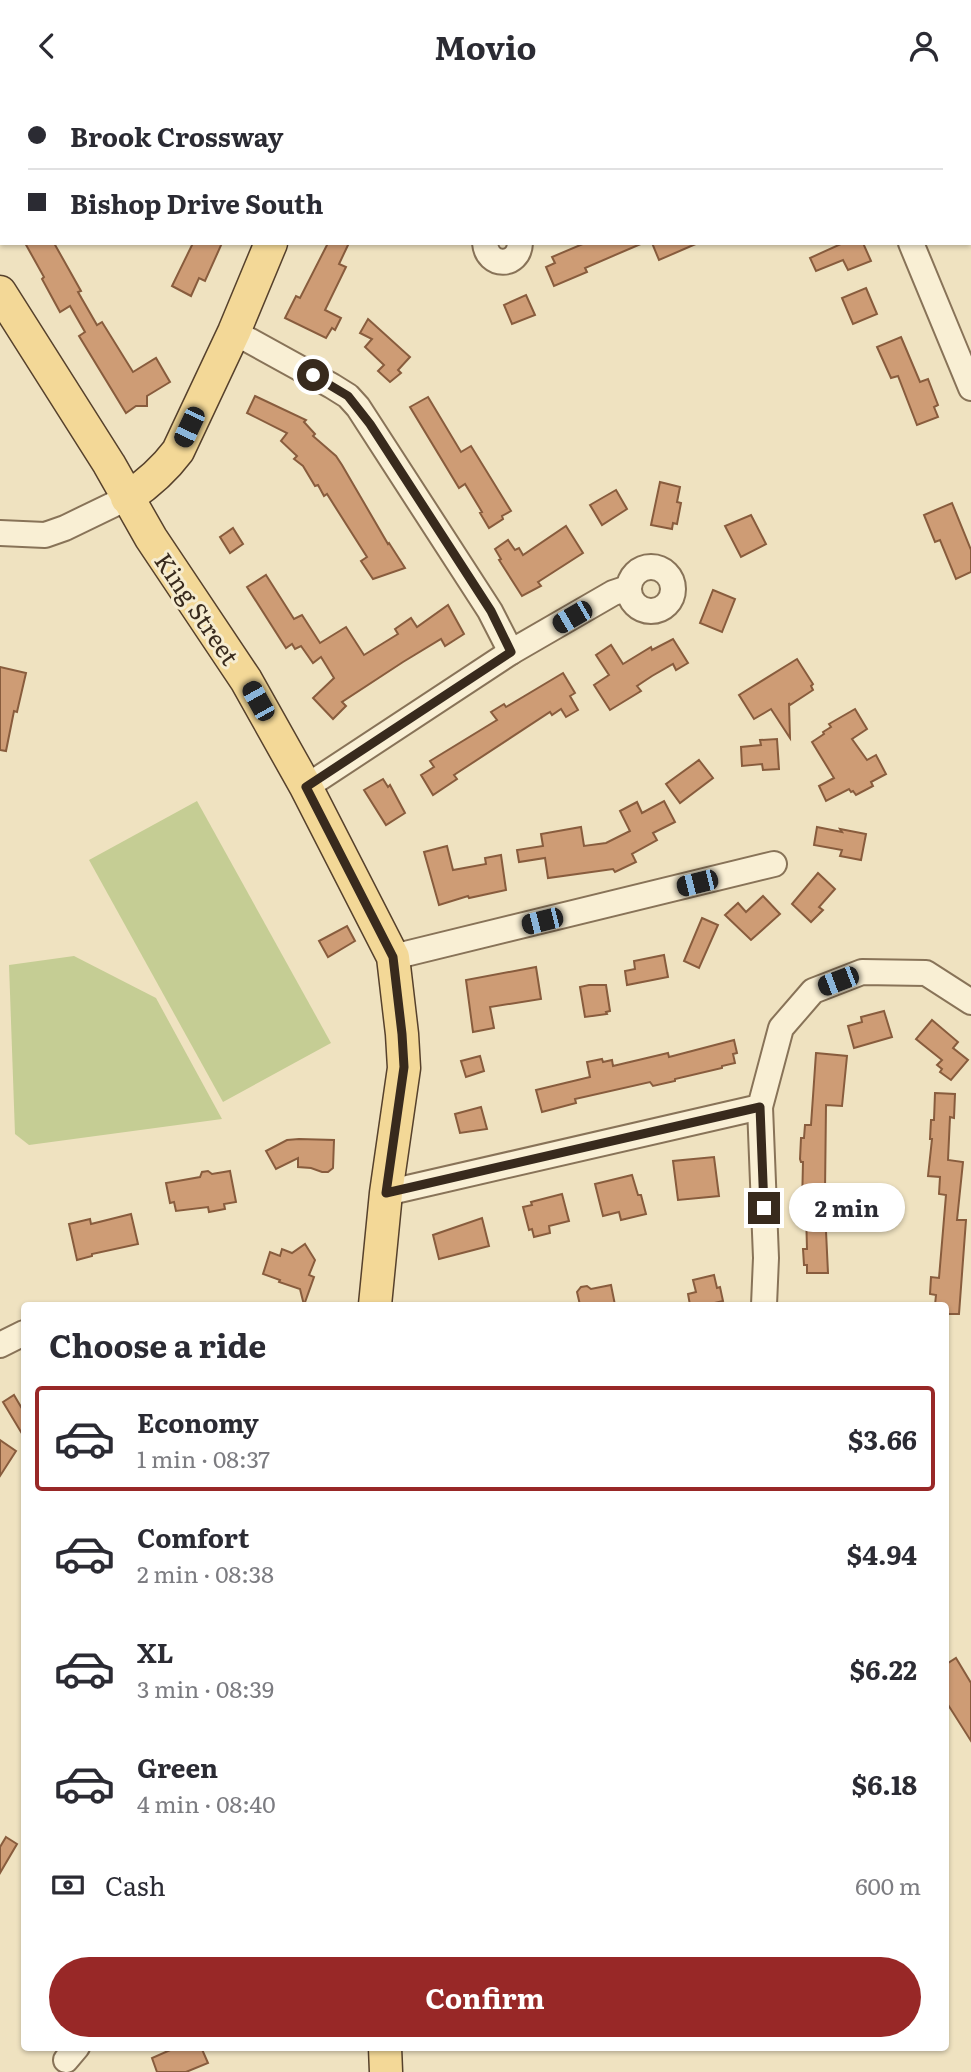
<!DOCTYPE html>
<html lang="en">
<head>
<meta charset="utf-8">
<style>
  :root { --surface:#fff; --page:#f7f7f7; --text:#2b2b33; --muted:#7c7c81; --line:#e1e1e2; --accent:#982827 }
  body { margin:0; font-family:Literata,serif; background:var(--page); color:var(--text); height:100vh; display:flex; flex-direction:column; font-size:26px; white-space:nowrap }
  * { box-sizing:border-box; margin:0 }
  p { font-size:23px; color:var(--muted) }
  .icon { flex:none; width:38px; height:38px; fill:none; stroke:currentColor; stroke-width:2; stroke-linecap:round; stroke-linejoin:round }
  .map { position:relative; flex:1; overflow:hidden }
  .side { position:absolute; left:21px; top:1211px; width:928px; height:749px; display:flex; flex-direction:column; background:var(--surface); border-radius:7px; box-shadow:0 2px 5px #0004 }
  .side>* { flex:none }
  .hud { position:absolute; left:0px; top:0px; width:971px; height:154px; box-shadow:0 2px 5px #0004; display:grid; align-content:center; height:154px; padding:0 28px; background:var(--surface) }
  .end { position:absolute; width:32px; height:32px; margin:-16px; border:9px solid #382a1d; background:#fff; box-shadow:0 0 0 4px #fff }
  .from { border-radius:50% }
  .bubble { position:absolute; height:49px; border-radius:24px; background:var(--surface); box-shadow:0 2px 5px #0004; font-size:23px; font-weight:700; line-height:49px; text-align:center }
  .car { position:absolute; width:21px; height:42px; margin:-21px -10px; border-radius:9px; box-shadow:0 0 5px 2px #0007; background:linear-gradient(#222 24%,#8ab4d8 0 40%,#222 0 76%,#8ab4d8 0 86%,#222 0) }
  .hud b { display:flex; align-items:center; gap:24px; height:66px; font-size:26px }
  .hud b+b { border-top:2px solid var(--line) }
  .hud i { width:18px; height:18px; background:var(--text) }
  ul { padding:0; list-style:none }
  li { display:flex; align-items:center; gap:21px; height:105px; margin:0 14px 10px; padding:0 14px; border:4px solid transparent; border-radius:7px }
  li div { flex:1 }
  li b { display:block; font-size:26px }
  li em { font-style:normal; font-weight:700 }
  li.active { border-color:var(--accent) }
  li>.icon { width:63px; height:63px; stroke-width:1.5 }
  h2 { padding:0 28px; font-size:32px; line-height:84px }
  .pay { display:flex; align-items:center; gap:18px; height:77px; padding:0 28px; font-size:26px }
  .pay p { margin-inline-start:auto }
  .primary-button { display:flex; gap:14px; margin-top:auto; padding:14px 28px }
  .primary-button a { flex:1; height:80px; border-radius:42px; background:var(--accent); color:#fff; font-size:28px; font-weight:700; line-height:80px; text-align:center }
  header { display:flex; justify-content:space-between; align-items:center; height:91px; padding:0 28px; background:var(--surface); font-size:32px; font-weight:700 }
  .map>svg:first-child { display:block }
  .green { fill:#c5cd94 }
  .building { fill:#ce9c75; stroke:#885c3d; stroke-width:2 }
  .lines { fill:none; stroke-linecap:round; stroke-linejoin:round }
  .minor-casing { stroke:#887358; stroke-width:28 }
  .major-casing { stroke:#56412c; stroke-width:35 }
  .minor { stroke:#f9efd4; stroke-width:24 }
  .major { stroke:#f3d897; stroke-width:32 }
  .route { stroke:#382a1d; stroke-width:9 }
  .labels { text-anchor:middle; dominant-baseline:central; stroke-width:6; stroke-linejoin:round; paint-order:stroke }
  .street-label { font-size:24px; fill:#382a1d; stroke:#f6ecd0 }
</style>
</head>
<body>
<header><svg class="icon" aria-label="back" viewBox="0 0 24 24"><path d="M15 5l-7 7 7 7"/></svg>Movio<svg class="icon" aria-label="person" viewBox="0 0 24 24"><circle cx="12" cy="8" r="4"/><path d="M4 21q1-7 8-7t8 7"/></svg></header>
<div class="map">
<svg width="971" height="1981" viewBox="0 0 971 1981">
  <rect width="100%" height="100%" fill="#efe2c0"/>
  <g class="green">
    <path d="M 197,710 L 331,952 L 223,1011 L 89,769 Z"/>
    <path d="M 74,865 L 156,907 L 222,1028 L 29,1054 L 15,1043 L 9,874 Z"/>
  </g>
  <g class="building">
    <path d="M 25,152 L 54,152 L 81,200 L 78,201 L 82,208 L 97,234 L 102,231 L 133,281 L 156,267 L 170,291 L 147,305 L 147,315 L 136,315 L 126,322 L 79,245 L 85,241 L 70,215 L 60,221 L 42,188 L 44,186 Z"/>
    <path d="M 193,152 L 222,152 L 205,190 L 199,187 L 191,205 L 172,195 Z"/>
    <path d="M 328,152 L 349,152 L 339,173 L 346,176 L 325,219 L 341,227 L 335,239 L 332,237 L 326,247 L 285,227 L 296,205 L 300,207 Z"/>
    <path d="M 585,152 L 643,152 L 585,177 L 587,181 L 554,195 L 546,176 L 555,172 L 552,166 Z"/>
    <path d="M 652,152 L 698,152 L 659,169 Z"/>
    <path d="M 843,152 L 863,152 L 871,170 L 848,179 L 843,169 L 816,180 L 810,167 Z"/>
    <path d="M 866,197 L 877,223 L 853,233 L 842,207 Z"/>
    <path d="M 526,204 L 535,224 L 512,233 L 504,214 Z"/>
    <path d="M 368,228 L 410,266 L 398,279 L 401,282 L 390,291 L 378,280 L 384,274 L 365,256 L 372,248 L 360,242 Z"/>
    <path d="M 901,246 L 920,291 L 928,288 L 938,314 L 934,316 L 938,326 L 917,334 L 898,285 L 891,287 L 877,256 Z"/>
    <path d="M 255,305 L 306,329 L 304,331 L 315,343 L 313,345 L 336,365 L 342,374 L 388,453 L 389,452 L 405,477 L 373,488 L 361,470 L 367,466 L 327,403 L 324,405 L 318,394 L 315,395 L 303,375 L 294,368 L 297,365 L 281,350 L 287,342 L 247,322 Z"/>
    <path d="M 428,306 L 461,361 L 471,355 L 511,420 L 502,425 L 503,428 L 489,437 L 480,422 L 482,421 L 465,393 L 459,397 L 410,316 Z"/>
    <path d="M 660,391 L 680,396 L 677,411 L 681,412 L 677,433 L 673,432 L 672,438 L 651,434 Z"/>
    <path d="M 616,399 L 627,418 L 602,434 L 590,414 Z"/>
    <path d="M 952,412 L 971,459 L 971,481 L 956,488 L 940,449 L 935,451 L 924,424 Z"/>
    <path d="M 751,424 L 766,453 L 741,466 L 725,435 Z"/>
    <path d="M 566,435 L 583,462 L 538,491 L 541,495 L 522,505 L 499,469 L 501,468 L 495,458 L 508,449 L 515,459 L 519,457 L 523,464 Z"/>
    <path d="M 233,437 L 243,453 L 230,462 L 220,446 Z"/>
    <path d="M 266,484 L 294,528 L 302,524 L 320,552 L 346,536 L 364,564 L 398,543 L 395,538 L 411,527 L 417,536 L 448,514 L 464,543 L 445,555 L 441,548 L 403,571 L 342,611 L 346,615 L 333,628 L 313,607 L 334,587 L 321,566 L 313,572 L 301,555 L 295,558 L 292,553 L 286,557 L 247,496 Z"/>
    <path d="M 713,499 L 735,508 L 722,541 L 700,532 Z"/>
    <path d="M 673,548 L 688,572 L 676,579 L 673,573 L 652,585 L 637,595 L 641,600 L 610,619 L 594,594 L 609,584 L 596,564 L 611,554 L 623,573 L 651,556 L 652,559 Z"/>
    <path d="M 797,568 L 813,593 L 811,595 L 813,599 L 790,614 L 789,612 L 790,647 L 771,618 L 754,628 L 739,604 Z"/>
    <path d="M 0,576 L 26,582 L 17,621 L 14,620 L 6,660 L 0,659 Z"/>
    <path d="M 563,582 L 575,602 L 570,605 L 578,619 L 566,626 L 561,618 L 552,624 L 550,621 L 454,684 L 457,688 L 433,704 L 421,684 L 434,676 L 430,670 L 497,629 L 491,621 L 504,613 L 506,616 Z"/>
    <path d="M 855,618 L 867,638 L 852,648 L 867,669 L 876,664 L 886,683 L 871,691 L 873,695 L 856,704 L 853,700 L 851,701 L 849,698 L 826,710 L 819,695 L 834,687 L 812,651 L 824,643 L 823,641 L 831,636 L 829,633 Z"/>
    <path d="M 777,648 L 779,678 L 763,679 L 762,673 L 742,675 L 741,656 L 761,654 L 760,649 Z"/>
    <path d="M 699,669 L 713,687 L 680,712 L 666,693 Z"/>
    <path d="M 383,688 L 388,696 L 390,694 L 405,722 L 386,734 L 364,699 Z"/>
    <path d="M 664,710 L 675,731 L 653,742 L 657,749 L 632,763 L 636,771 L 615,781 L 613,778 L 548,787 L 545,767 L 519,771 L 517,759 L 543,755 L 541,743 L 581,736 L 584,755 L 606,752 L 630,740 L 620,720 L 637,711 L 642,722 Z"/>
    <path d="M 817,736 L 842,741 L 840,738 L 866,743 L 861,769 L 840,765 L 842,759 L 814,754 Z"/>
    <path d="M 447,755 L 453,779 L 486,773 L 485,767 L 501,764 L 506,799 L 469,807 L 468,805 L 439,814 L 424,761 Z"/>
    <path d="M 818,782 L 835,798 L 819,816 L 823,819 L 811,831 L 792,813 Z"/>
    <path d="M 763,805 L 780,823 L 751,849 L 725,824 L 738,812 L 746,821 Z"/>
    <path d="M 702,827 L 718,834 L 699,877 L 684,870 Z"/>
    <path d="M 347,835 L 355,850 L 328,866 L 319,850 Z"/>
    <path d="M 664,864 L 668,886 L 627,894 L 625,880 L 635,878 L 634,870 Z"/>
    <path d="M 536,876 L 541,908 L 490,916 L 494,937 L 473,941 L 466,889 Z"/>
    <path d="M 589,894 L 606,894 L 610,920 L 606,921 L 607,923 L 585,926 L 580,896 Z"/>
    <path d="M 884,920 L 892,946 L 854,957 L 848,935 L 862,931 L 861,926 Z"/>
    <path d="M 932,929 L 958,951 L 953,957 L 968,969 L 951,989 L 940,981 L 942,978 L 937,974 L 942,969 L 916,948 Z"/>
    <path d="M 734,949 L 737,962 L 733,963 L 735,972 L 722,975 L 722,977 L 675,988 L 675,990 L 653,995 L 650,991 L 575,1008 L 576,1012 L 542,1021 L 536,999 L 590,986 L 587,971 L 602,968 L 603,971 L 612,969 L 613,975 L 668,962 L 669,966 Z"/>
    <path d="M 816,962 L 847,965 L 842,1015 L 826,1014 L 825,1101 L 831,1101 L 832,1118 L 825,1119 L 828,1182 L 807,1182 L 807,1174 L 804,1174 L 803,1158 L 807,1158 L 806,1121 L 805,1115 L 802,1115 L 803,1071 L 801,1071 L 800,1068 L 801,1047 L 804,1047 L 805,1034 L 811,1034 Z"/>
    <path d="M 480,965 L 484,980 L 466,986 L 461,970 Z"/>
    <path d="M 935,1002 L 955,1003 L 954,1027 L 950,1026 L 948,1069 L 963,1071 L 957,1129 L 966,1129 L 959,1223 L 945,1223 L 945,1214 L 935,1214 L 936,1204 L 930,1203 L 931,1186 L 939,1187 L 946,1104 L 939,1103 L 940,1086 L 928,1085 L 932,1048 L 930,1048 L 931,1029 L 934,1029 Z"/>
    <path d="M 481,1016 L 487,1038 L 460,1042 L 455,1023 Z"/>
    <path d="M 299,1048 L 334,1049 L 333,1077 L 328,1081 L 322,1081 L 311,1077 L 298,1076 L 298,1067 L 276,1078 L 266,1060 L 287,1049 Z"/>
    <path d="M 714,1066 L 719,1105 L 678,1109 L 673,1070 Z"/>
    <path d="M 208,1080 L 212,1083 L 230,1080 L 236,1111 L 224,1113 L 225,1118 L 209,1121 L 208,1116 L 176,1120 L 174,1111 L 170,1112 L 166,1092 L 200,1086 L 202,1081 Z"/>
    <path d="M 632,1084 L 638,1104 L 641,1104 L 646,1123 L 621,1129 L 619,1121 L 603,1125 L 595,1093 Z"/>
    <path d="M 562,1103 L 569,1130 L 549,1135 L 550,1142 L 534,1146 L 532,1138 L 529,1139 L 523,1116 L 532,1114 L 531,1111 Z"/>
    <path d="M 131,1123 L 138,1153 L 92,1163 L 92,1165 L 77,1169 L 69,1133 L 90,1128 L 91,1133 Z"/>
    <path d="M 482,1127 L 489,1155 L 439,1168 L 433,1144 Z"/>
    <path d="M 305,1153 L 315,1169 L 309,1184 L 314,1186 L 304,1214 L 300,1198 L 279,1191 L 280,1189 L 263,1183 L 270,1161 L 280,1165 L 282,1158 L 292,1162 Z"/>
    <path d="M 714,1184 L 717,1197 L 720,1196 L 723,1210 L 706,1214 L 690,1214 L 688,1203 L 696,1201 L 693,1189 Z"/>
    <path d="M 611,1194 L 615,1214 L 580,1214 L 577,1201 L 581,1196 L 587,1195 L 591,1198 Z"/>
    <path d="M 14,1304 L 24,1321 L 24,1346 L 3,1311 Z"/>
    <path d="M 0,1349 L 16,1360 L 0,1385 Z"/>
    <path d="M 956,1567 L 971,1592 L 971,1650 L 945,1609 L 945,1574 Z"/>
    <path d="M 6,1746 L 17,1753 L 0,1782 L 0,1756 Z"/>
    <path d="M 177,1956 L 201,1956 L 208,1972 L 186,1981 L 157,1981 L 152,1967 Z"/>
  </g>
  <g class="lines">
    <g class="minor-casing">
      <g id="minor">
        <path d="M 193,0 L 197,2"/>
        <path d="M 677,0 L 678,2"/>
        <path d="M 485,152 C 487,177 519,177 520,152"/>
        <path d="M 911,152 L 971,297"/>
        <path d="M 234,241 L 332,295 L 348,305 L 358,316 L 490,520 L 511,561"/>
        <path d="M 0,442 L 45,444 L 65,437 L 127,407"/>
        <circle cx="651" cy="498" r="22"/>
        <path d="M 306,696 L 511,561 L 613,502 L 628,497"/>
        <path d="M 393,866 L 774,773"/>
        <path d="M 760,1016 L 766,1167 L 764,1214"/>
        <path d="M 386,1102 L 760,1016 L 781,937 L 813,900 L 862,881 L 926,882 L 971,911"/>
        <path d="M 0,1254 L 24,1242"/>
        <path d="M 66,1969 L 77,1956"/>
      </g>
    </g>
    <g class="major-casing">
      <g id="major">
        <path d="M 343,2 L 344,0"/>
        <path d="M 0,201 L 109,373 L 151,447 L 246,589 L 306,696 L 393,866 L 402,943 L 404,977 L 386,1102 L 375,1214"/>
        <path d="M 127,407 C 148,393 163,380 178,360 L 234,241 L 271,152"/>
        <path d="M 385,1956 L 386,1981"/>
      </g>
    </g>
    <use href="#minor" class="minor"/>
    <use href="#major" class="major"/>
  </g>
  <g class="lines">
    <path class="route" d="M 313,284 L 348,305 L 370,333 L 491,520 L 511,561 L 306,696 L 393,866 L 402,943 L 404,976 L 386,1102 L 760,1016 L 764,1117"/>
  </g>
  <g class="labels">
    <g class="street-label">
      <text transform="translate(198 517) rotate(56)">King Street</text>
    </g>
  </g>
</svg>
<i class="end from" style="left:313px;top:284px"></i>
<i class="end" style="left:764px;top:1117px"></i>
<div class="bubble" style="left:789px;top:1092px;width:116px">2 min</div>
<i class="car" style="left:189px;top:336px;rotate:205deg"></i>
<i class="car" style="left:572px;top:526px;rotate:240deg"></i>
<i class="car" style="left:258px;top:610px;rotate:331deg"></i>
<i class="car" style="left:697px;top:792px;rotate:256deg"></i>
<i class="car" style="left:542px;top:830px;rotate:256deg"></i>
<i class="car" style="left:838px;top:890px;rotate:249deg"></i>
<div class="hud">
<b><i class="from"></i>Brook Crossway</b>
<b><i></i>Bishop Drive South</b>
</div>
<section class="side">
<h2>Choose a ride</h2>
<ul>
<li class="active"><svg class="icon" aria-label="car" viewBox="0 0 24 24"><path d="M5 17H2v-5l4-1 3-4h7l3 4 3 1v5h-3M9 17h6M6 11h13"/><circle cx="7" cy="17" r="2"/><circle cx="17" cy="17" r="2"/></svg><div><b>Economy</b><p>1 min · 08:37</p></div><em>$3.66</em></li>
<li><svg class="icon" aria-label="car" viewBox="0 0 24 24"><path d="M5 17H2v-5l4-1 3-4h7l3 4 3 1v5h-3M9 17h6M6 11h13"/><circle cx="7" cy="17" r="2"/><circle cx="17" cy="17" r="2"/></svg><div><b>Comfort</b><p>2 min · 08:38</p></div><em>$4.94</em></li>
<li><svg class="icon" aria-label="car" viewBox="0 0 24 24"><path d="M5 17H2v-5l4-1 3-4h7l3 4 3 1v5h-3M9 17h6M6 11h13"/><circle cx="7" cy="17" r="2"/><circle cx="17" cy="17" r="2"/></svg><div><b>XL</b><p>3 min · 08:39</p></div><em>$6.22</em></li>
<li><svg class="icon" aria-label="car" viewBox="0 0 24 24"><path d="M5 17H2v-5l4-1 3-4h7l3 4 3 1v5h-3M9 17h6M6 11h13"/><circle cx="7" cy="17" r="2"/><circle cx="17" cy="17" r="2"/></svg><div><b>Green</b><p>4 min · 08:40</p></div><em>$6.18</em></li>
</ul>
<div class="pay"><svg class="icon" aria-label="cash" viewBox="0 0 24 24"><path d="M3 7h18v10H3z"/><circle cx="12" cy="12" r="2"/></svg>Cash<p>600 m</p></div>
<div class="primary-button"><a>Confirm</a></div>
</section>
</div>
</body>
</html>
